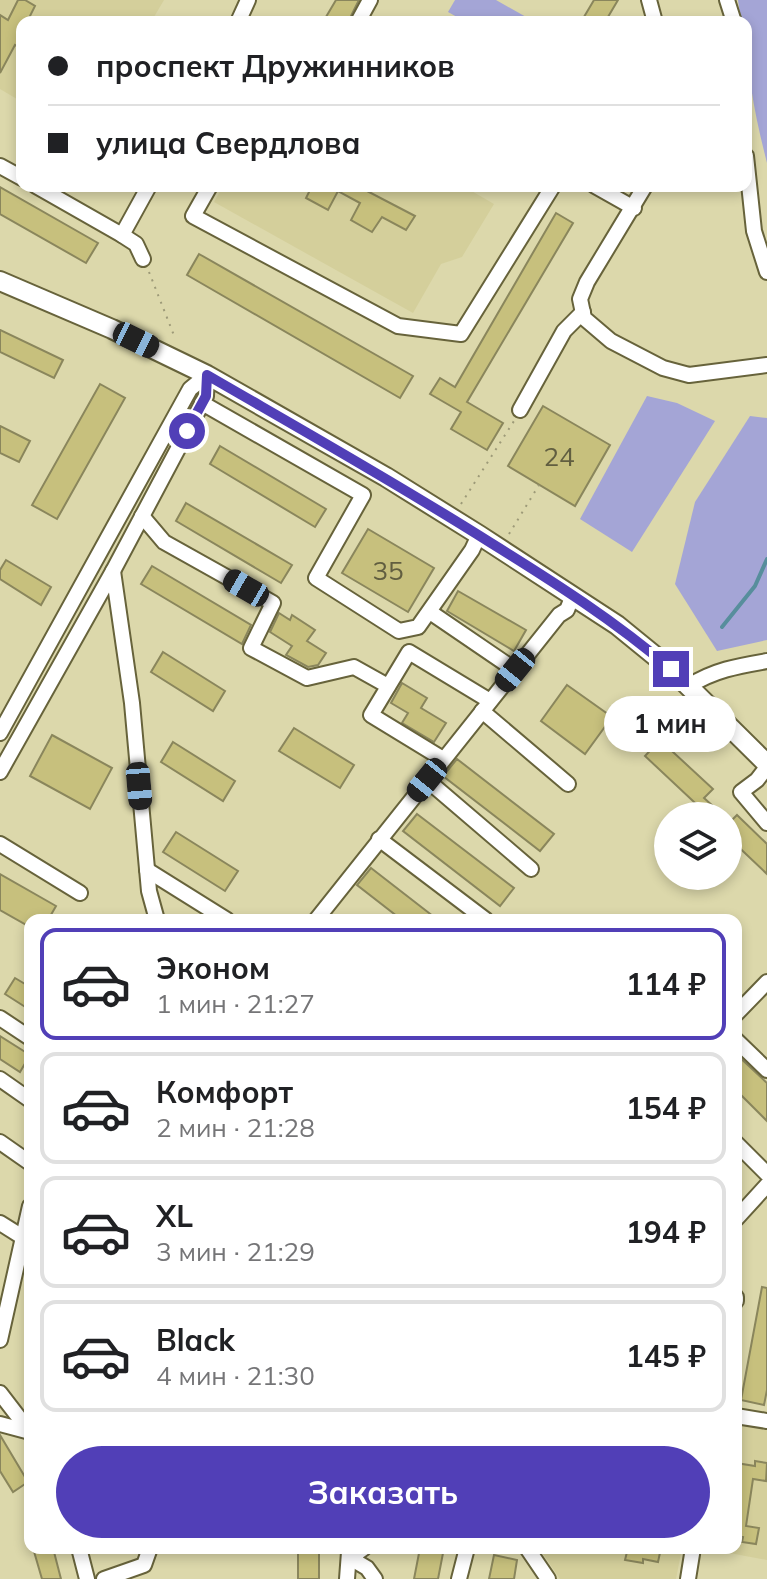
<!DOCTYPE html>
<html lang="ru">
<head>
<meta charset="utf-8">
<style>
  :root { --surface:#fff; --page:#f2f2f2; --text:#202124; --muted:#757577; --line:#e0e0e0; --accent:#513fb7 }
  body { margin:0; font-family:Mulish,sans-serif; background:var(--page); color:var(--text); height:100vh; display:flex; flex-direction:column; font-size:30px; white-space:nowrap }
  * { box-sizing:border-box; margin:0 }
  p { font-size:26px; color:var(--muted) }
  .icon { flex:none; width:44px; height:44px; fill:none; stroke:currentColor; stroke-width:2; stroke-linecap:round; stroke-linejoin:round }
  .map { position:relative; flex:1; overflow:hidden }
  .panel { position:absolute; left:24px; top:914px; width:718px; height:640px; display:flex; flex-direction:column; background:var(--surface); border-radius:16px; box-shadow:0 4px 12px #0003 }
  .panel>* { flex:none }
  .hud { position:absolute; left:16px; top:16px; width:736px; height:176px; border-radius:16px; box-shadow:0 4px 12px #0003; display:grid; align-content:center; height:176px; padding:0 32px; background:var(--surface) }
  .tools { position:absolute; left:654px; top:802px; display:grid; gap:16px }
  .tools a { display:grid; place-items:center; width:88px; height:88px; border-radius:50%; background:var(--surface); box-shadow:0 4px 12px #0003; font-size:40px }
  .end { position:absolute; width:36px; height:36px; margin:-18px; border:10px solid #513fb7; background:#fff; box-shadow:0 0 0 4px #fff }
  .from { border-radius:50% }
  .bubble { position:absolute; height:56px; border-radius:28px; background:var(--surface); box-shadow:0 4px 12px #0003; font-size:26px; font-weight:700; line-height:56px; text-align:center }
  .car { position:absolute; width:24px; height:48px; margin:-24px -12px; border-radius:10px; box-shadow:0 0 6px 2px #0007; background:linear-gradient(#222 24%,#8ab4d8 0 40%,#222 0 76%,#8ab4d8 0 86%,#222 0) }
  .hud b { display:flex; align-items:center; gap:28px; height:76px; font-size:30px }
  .hud b+b { border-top:2px solid var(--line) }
  .hud i { width:20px; height:20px; background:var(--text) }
  ul { padding:14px 0 0; list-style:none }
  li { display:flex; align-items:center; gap:24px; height:112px; margin:0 16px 12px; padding:0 16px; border:4px solid var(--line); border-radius:16px }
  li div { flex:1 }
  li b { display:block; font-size:30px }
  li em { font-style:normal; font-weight:700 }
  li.current { border-color:var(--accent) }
  li>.icon { width:72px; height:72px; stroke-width:1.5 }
  .primary-button { display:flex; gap:16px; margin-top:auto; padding:16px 32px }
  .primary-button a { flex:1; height:92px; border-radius:48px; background:var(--accent); color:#fff; font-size:32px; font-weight:700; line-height:92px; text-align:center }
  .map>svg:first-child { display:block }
  .built { fill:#d4cf9b }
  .green { fill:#a4a5d6 }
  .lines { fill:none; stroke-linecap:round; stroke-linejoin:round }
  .stream { stroke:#578e9c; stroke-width:4 }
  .building { fill:#c7c07d; stroke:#8a865c; stroke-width:2 }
  .minor-casing { stroke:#67633b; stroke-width:18 }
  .major-casing { stroke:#67633b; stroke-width:22 }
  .path { stroke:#9d9a78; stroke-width:2; stroke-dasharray:2 6; stroke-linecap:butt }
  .minor { stroke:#fff; stroke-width:14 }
  .major { stroke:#fff; stroke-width:18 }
  .route { stroke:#513fb7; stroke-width:10 }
  .labels { text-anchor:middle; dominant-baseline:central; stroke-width:8; stroke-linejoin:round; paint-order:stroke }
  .number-label { font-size:26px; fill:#615e40 }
</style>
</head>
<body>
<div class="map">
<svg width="767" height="1579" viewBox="0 0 767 1579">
  <rect width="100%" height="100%" fill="#dcd8ab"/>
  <g class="built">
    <path d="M 0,0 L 164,0 L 151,22 L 22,22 L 22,102 L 0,89 Z"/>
    <path d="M 223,186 L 463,186 L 494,204 L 462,257 L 441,264 L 413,313 L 214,202 Z"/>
    <path d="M 736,1416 L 767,1422 L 767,1560 L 708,1549 L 736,1548 Z"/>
    <path d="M 539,1548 L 682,1548 L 676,1579 L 560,1579 Z"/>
  </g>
  <g class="green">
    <path d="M 455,0 L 496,0 L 535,22 L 466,22 L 448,12 Z"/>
    <path d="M 738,0 L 767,0 L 767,163 C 755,116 746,71 746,22 L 741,22 Z"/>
    <path d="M 647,396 L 677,403 L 715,421 L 632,552 L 580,519 Z"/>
    <path d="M 750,416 L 767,418 L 767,640 L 717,651 L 675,584 L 695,502 Z"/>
  </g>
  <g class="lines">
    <path class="stream" d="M 722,627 L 755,586 L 767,559"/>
  </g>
  <g class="building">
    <path d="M 18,0 L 25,0 L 35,6 L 27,22 L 22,22 L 22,49 L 15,45 L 0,73 L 0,15 L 8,20 Z"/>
    <path d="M 336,0 L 359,0 L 348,22 L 323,22 Z"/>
    <path d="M 594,0 L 618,0 L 605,22 L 581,22 Z"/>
    <path d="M 312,186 L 369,186 L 367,191 L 415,216 L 406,230 L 382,217 L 372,232 L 351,220 L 360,203 L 338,191 L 328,210 L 306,198 Z"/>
    <path d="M 0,187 L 98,243 L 86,263 L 0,214 Z"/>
    <path d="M 556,213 L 573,223 L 467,402 L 503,423 L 487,450 L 451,429 L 461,412 L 430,394 L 440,378 L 455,387 Z"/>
    <path d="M 199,254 L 413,376 L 400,398 L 187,275 Z"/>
    <path d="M 0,330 L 63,360 L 54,378 L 0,352 Z"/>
    <path d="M 100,384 L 125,398 L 57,519 L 32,505 Z"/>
    <path d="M 543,406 L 610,445 L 575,506 L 508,466 Z"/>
    <path d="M 0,426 L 30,441 L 19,462 L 0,453 Z"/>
    <path d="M 220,446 L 326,509 L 315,527 L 210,464 Z"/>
    <path d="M 186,503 L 292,565 L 281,583 L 176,521 Z"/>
    <path d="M 368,529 L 434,568 L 408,612 L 342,573 Z"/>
    <path d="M 6,560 L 51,587 L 41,605 L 0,579 L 0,570 Z"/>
    <path d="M 152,566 L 251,625 L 242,644 L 141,584 Z"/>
    <path d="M 458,591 L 526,630 L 514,651 L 447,611 Z"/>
    <path d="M 279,613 L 290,620 L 292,615 L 315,630 L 307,641 L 326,653 L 318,665 L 308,667 L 286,655 L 292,646 L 270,632 Z"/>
    <path d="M 163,652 L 225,691 L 213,711 L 151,672 Z"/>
    <path d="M 402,683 L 427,698 L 421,708 L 446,723 L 434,742 L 402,723 L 408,713 L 391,703 Z"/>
    <path d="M 567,685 L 612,717 L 585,754 L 541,721 Z"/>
    <path d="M 294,728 L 354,765 L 340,788 L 279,751 Z"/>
    <path d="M 52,735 L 112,768 L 90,809 L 30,776 Z"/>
    <path d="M 660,740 L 713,789 L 704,798 L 724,816 L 709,816 L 645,756 Z"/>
    <path d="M 173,742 L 235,781 L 223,801 L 161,762 Z"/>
    <path d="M 457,759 L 554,834 L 540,851 L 443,776 Z"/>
    <path d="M 417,814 L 514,888 L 500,906 L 403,831 Z"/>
    <path d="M 737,815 L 767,844 L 767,874 L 728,837 L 728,824 Z"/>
    <path d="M 176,832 L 238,871 L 225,891 L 163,852 Z"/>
    <path d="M 371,868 L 438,920 L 402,920 L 357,885 Z"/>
    <path d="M 0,874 L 56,906 L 48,920 L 30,920 L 30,927 L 0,910 Z"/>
    <path d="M 15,978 L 30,987 L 30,1010 L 5,994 Z"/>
    <path d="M 0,1036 L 30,1055 L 20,1072 L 0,1059 Z"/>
    <path d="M 736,1054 L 767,1083 L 767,1121 L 736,1090 Z"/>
    <path d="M 762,1287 L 767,1288 L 767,1390 L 764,1405 L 741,1400 Z"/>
    <path d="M 0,1435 L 28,1482 L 13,1492 L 0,1471 Z"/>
    <path d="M 755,1461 L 767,1463 L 766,1481 L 753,1479 L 746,1526 L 759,1528 L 756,1544 L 742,1542 L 743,1537 L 736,1536 L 736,1463 L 755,1466 Z"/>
    <path d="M 33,1548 L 53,1548 L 61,1579 L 42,1579 Z"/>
    <rect x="298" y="1548" width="21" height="31"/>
    <path d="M 420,1548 L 444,1548 L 438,1579 L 414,1579 Z"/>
    <path d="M 628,1548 L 661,1548 L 658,1562 L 643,1559 L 643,1563 L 625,1560 Z"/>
    <path d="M 494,1555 L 517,1560 L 514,1579 L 489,1579 Z"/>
  </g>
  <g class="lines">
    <g class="minor-casing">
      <g id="minor">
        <path d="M 649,0 L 655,22"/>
        <path d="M 727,0 L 734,22"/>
        <path d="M 238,22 L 248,0"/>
        <path d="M 358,22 L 370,0"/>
        <path d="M 746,156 L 754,231 L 767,272"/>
        <path d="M 0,166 L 22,178"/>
        <path d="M 36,186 L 122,235 L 149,186"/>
        <path d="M 210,186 L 193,216 L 398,326 L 461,334 L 553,186"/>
        <path d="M 595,186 L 634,208"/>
        <path d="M 645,186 L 587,282 L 580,299 L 584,318 L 611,341 L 663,368 L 689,375 L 767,365"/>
        <path d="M 122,235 L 136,244 L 143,259"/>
        <path d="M 202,403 L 363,495 L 316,578 L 399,631 L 418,627 L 472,550 L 479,535"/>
        <path d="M 520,410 L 564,331 L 583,312"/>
        <path d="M 142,516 L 164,542 L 273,603 L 251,648 L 307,678 L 354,667 L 388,686"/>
        <path d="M 113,571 L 132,703 L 149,891 L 157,920"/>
        <path d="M 430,612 L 515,670"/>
        <path d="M 689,686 C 714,670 738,666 767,661"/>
        <path d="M 482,711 L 568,784"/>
        <path d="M 0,733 L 190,389 L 207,375"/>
        <path d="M 443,759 L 371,715 L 409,652 L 490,701"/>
        <path d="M 767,767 L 757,780 L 741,792 L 767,823"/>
        <path d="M 0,772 L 113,571 L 206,396 L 207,375"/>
        <path d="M 427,780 L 531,869"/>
        <path d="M 379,839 L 486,920"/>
        <path d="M 0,844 L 80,893"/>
        <path d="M 147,870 L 227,920"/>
        <path d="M 316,920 L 559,615 L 567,610 L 573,595"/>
        <path d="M 736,1014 L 767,982"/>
        <path d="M 0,1018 L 30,1038"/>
        <path d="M 736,1040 L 767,1070"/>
        <path d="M 0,1079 L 30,1100"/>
        <path d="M 0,1142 L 30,1163"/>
        <path d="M 736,1143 L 767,1174"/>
        <path d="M 736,1219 L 767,1185"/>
        <path d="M 0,1223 L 24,1238"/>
        <path d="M 736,1297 L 736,1301"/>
        <path d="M 0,1340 L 30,1206"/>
        <path d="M 0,1393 L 30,1432"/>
        <path d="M 736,1416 L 767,1421"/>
        <path d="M 0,1424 L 30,1432"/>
        <path d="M 79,1548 L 87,1579"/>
        <path d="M 364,1548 L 350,1558 L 367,1568 L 375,1579"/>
        <path d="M 527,1548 L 548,1579"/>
        <path d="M 104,1579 L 144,1565 L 150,1548"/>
        <path d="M 347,1579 L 349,1552"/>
        <path d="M 459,1579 L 467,1548"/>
        <path d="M 688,1579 L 693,1548"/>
      </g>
    </g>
    <g class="major-casing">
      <path id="major" d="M 0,281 L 112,329 L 207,375 L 386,477 L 479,535 L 617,625 L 671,669 L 767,764"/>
    </g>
    <g class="path">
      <path d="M 149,272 L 175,338"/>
      <path d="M 461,504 L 514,421"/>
      <path d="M 509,534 L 539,485"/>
    </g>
    <use href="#minor" class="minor"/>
    <use href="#major" class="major"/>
  </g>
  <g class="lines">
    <path class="route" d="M 187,431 L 206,396 L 207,375 C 302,430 398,484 491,543 C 554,582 615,621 671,669"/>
  </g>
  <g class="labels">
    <g class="number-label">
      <text x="559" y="456">24</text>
      <text x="388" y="570">35</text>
    </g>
  </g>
</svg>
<div class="tools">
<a><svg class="icon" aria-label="layers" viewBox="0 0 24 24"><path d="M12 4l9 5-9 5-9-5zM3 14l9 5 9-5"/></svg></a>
</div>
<i class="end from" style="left:187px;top:431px"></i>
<i class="end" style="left:671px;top:669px"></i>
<div class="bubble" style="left:604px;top:696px;width:132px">1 мин</div>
<i class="car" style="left:136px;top:340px;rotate:116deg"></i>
<i class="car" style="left:246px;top:588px;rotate:300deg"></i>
<i class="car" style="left:515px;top:670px;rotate:219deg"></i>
<i class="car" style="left:427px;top:780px;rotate:219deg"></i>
<i class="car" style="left:139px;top:786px;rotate:175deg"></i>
<div class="hud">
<b><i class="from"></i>проспект Дружинников</b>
<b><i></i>улица Свердлова</b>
</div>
<section class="panel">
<ul>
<li class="current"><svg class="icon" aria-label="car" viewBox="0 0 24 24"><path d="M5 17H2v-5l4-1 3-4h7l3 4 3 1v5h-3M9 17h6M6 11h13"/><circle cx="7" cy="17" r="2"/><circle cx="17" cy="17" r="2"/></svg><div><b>Эконом</b><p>1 мин · 21:27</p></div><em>114 ₽</em></li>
<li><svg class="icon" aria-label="car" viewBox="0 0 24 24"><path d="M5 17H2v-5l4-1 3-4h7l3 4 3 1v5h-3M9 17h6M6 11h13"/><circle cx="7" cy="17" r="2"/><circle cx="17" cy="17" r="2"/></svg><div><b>Комфорт</b><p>2 мин · 21:28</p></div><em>154 ₽</em></li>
<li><svg class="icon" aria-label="car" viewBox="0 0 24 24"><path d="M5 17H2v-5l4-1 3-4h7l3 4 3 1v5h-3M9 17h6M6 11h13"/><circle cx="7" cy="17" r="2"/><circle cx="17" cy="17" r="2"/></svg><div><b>XL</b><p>3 мин · 21:29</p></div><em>194 ₽</em></li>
<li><svg class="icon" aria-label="car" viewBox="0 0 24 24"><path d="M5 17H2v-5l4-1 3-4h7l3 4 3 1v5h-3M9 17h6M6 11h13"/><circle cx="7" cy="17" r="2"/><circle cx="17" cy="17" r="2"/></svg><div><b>Black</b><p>4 мин · 21:30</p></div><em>145 ₽</em></li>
</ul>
<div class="primary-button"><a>Заказать</a></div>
</section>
</div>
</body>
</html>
